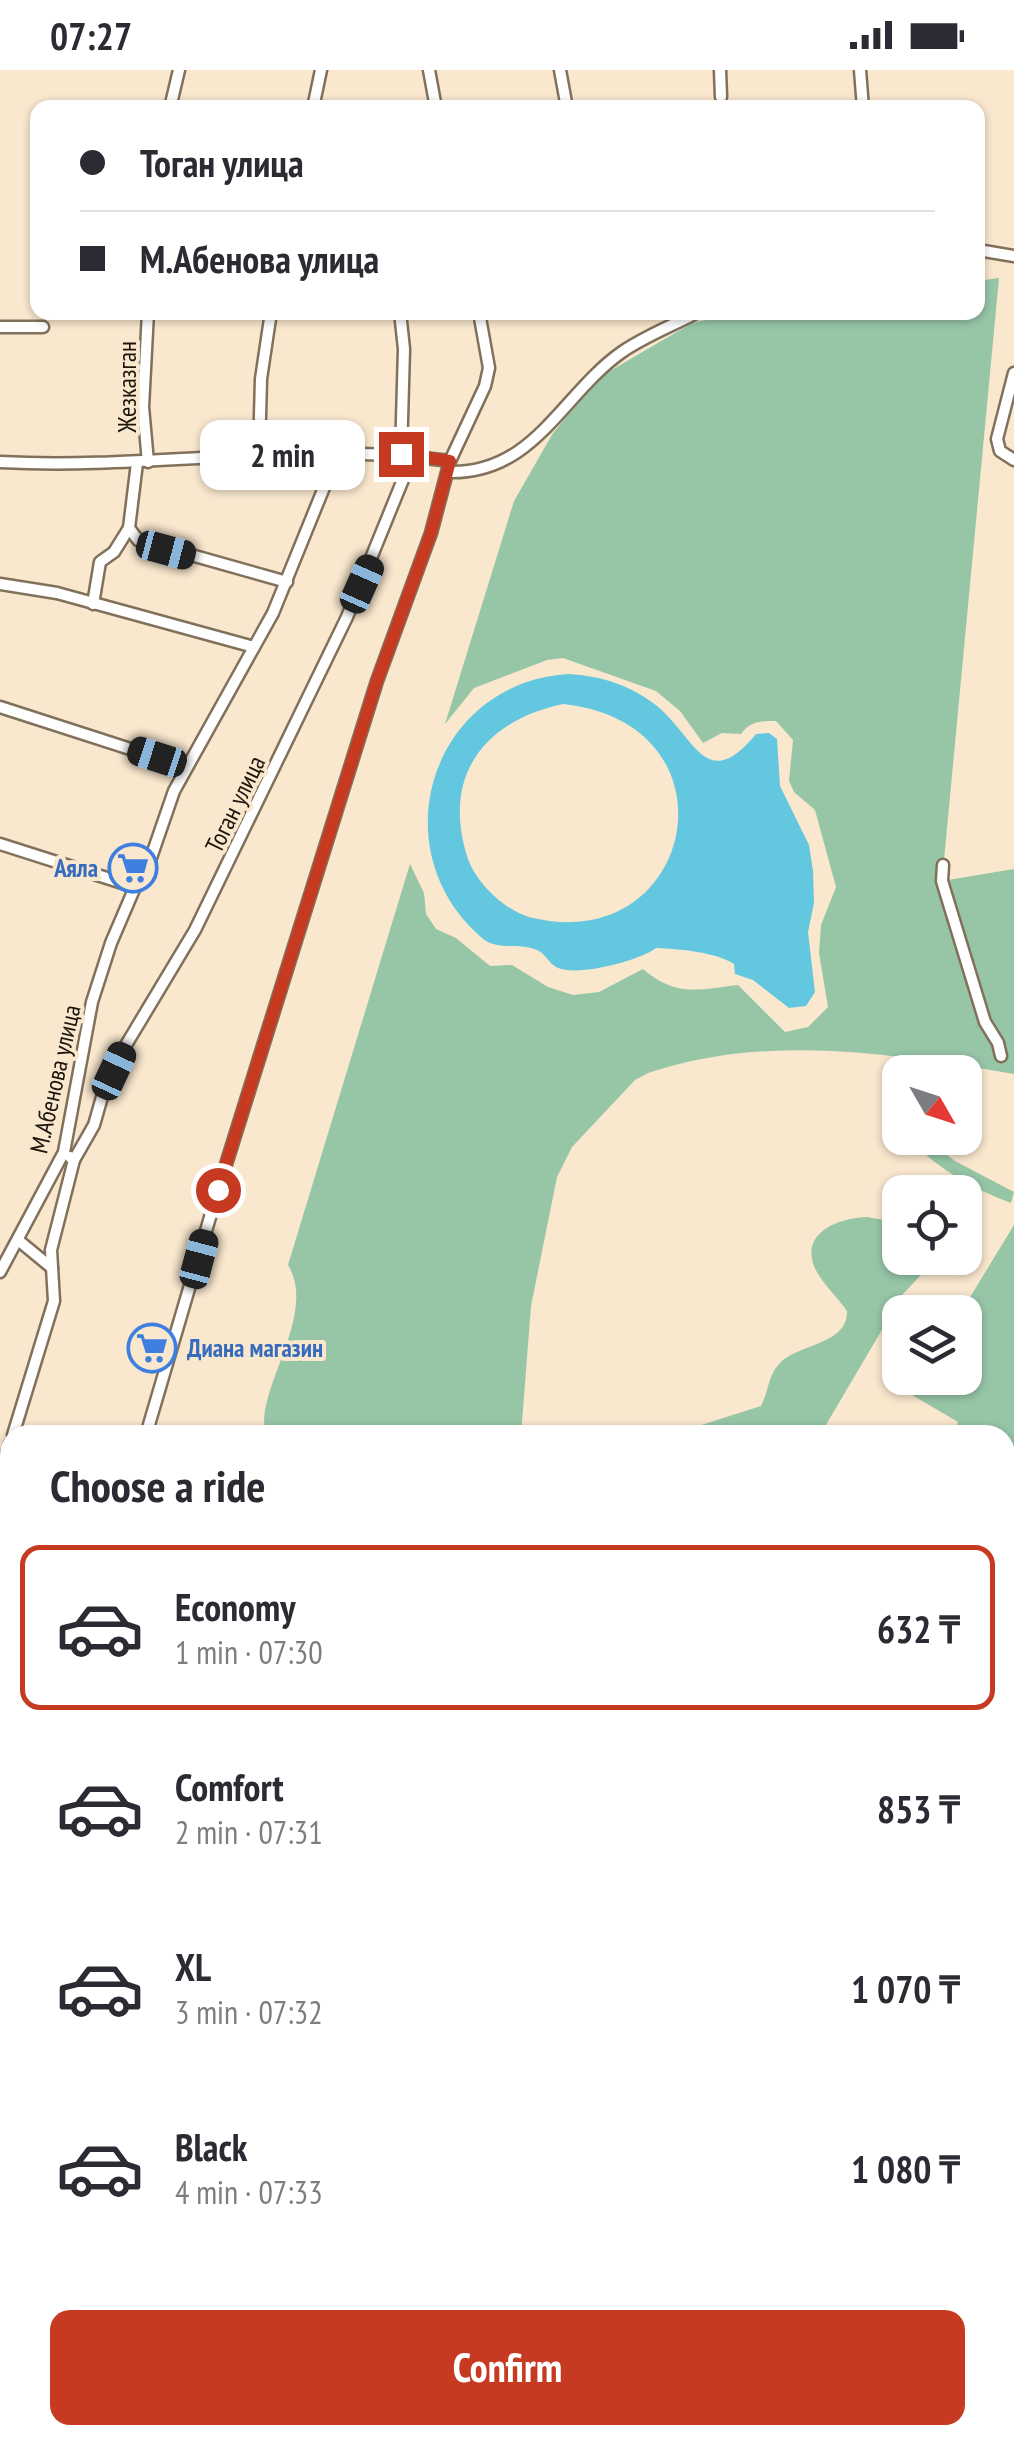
<!DOCTYPE html>
<html lang="en">
<head>
<meta charset="utf-8">
<style>
  :root { --surface:#fff; --page:#f2f2f3; --text:#2b2b33; --muted:#7c7c81; --line:#e1e1e2; --accent:#c63a22 }
  body { margin:0; font-family:"PT Sans Narrow",sans-serif; background:var(--page); color:var(--text); height:100vh; display:flex; flex-direction:column; font-size:38px; white-space:nowrap }
  * { box-sizing:border-box; margin:0 }
  p { font-size:32px; color:var(--muted) }
  .icon { flex:none; width:55px; height:55px; fill:none; stroke:currentColor; stroke-width:2; stroke-linecap:round; stroke-linejoin:round }
  .map { position:relative; flex:1; overflow:hidden }
  .side { position:absolute; left:0px; top:1355px; width:1015px; height:1020px; display:flex; flex-direction:column; background:var(--surface); border-radius:30px 30px 0 0; box-shadow:0 2px 8px #0004 }
  .side>* { flex:none }
  .banner { position:absolute; left:30px; top:30px; width:955px; height:220px; border-radius:20px; box-shadow:0 2px 8px #0004; display:grid; align-content:center; height:220px; padding:0 50px; background:var(--surface) }
  .needle { width:65px; rotate:129deg }
  .controls { position:absolute; left:882px; top:985px; display:grid; gap:20px }
  .controls a { display:grid; place-items:center; width:100px; height:100px; border-radius:20px; background:var(--surface); box-shadow:0 2px 8px #0004; font-size:50px }
  .end { position:absolute; width:45px; height:45px; margin:-22px; border:12px solid #c63a22; background:#fff; box-shadow:0 0 0 5px #fff }
  .from { border-radius:50% }
  .bubble { position:absolute; height:70px; border-radius:20px; background:var(--surface); box-shadow:0 2px 8px #0004; font-size:32px; font-weight:700; line-height:70px; text-align:center }
  .car { position:absolute; width:30px; height:60px; margin:-30px -15px; border-radius:12px; box-shadow:0 0 8px 2px #0007; background:linear-gradient(#222 24%,#8ab4d8 0 40%,#222 0 76%,#8ab4d8 0 86%,#222 0) }
  .banner b { display:flex; align-items:center; gap:35px; height:95px; font-size:38px }
  .banner b+b { border-top:2px solid var(--line) }
  .banner i { width:25px; height:25px; background:var(--text) }
  ul { padding:0; list-style:none }
  li { display:flex; align-items:center; gap:30px; height:165px; margin:0 20px 15px; padding:0 30px; border:5px solid transparent; border-radius:20px }
  li div { flex:1 }
  li b { display:block; font-size:38px }
  li em { font-style:normal; font-weight:700 }
  li.selected { border-color:var(--accent) }
  li>.icon { width:90px; height:90px; stroke-width:1.5 }
  h2 { padding:0 50px; font-size:45px; line-height:120px }
  .primary-button { display:flex; gap:20px; margin-top:auto; padding:20px 50px }
  .primary-button a { flex:1; height:115px; border-radius:20px; background:var(--accent); color:#fff; font-size:40px; font-weight:700; line-height:115px; text-align:center }
  .status { display:flex; justify-content:space-between; align-items:center; height:70px; padding:0 50px; background:var(--surface); direction:ltr }
  .status svg { height:28px; fill:currentColor }
  .map>svg:first-child { display:block }
  .green { fill:#97c6a7 }
  .water { fill:#63c7df; fill-rule:evenodd }
  .building { fill:#f5c785; stroke:#998972; stroke-width:2.5 }
  .lines { fill:none; stroke-linecap:round; stroke-linejoin:round }
  .minor-casing { stroke:#81715b; stroke-width:15 }
  .minor { stroke:#fff; stroke-width:10 }
  .route { stroke:#c63a22; stroke-width:12 }
  .labels { text-anchor:middle; dominant-baseline:central; stroke-width:8; stroke-linejoin:round; paint-order:stroke }
  .street-label { font-size:25px; fill:#1b150c; stroke:#f9e7ce }
  .shop-label { font-size:25px; font-weight:bold; fill:#366cbe; stroke:#f9e7ce; text-anchor:end }
</style>
</head>
<body>
<div class="status"><b>07:27</b><svg viewBox="0 0 49 12"><path d="M0 12V9h3v3zM5 12V6h3v6zM10 12V3h3v9zM15 12V0h3v12zM26 1h20v11H26zM47 4h2v5h-2z"/></svg></div>
<div class="map">
<svg width="1014" height="2375" viewBox="0 0 1014 2375">
  <rect width="100%" height="100%" fill="#f9e7ce"/>
  <g class="green">
    <path d="M 999,208 L 942,811 L 1014,799 L 1014,1004 C 893,984 769,963 648,1003 L 635,1010 L 572,1077 L 557,1107 L 531,1236 L 521,1365 L 266,1365 C 252,1323 319,1246 288,1195 L 410,794 L 424,823 L 426,844 L 436,859 L 456,868 L 490,896 L 512,895 L 548,917 L 573,925 L 599,922 L 643,899 C 676,927 697,920 738,915 L 785,962 L 808,957 L 828,937 L 819,883 L 821,855 L 836,817 L 815,740 L 794,722 L 789,711 L 793,670 L 776,651 C 761,651 750,651 741,664 L 722,663 L 703,673 L 680,641 L 656,621 L 563,588 L 547,590 L 474,618 L 445,654 L 514,431 L 553,363 L 598,308 L 692,253 L 740,242 L 978,242 L 978,211 Z"/>
    <path d="M 909,1068 L 925,1068 L 955,1091 L 1014,1122 L 1011,1133 C 974,1119 935,1098 909,1068 Z"/>
    <path d="M 867,1147 L 900,1153 L 900,1188 L 937,1188 L 903,1224 L 820,1365 L 670,1365 L 761,1336 C 769,1321 768,1304 781,1292 C 800,1274 848,1274 847,1241 C 837,1226 821,1213 814,1196 C 801,1162 839,1148 867,1147 Z"/>
    <path d="M 1014,1155 L 1014,1593 L 1005,1592 L 1005,1365 L 953,1365 L 958,1352 L 912,1325 L 922,1308 L 965,1308 L 965,1242 L 961,1242 Z"/>
    <path d="M 1005,2118 L 1014,2128 L 1014,2227 L 1005,2231 Z"/>
  </g>
  <path class="water" d="M 569,604 C 601,606 631,615 657,636 C 695,667 706,725 756,664 L 769,663 L 777,669 L 780,716 L 809,775 L 813,801 L 814,833 L 808,862 L 815,922 L 806,936 L 789,938 L 753,910 L 735,904 L 734,894 C 716,882 679,879 656,878 C 641,890 576,908 556,897 C 549,893 546,885 539,881 C 520,871 498,882 482,868 C 379,780 431,612 569,604 ZM 563,634 C 743,653 696,886 533,848 C 506,842 477,814 468,789 C 441,707 483,651 563,634 Z"/>
  <g class="building">
    <path d="M 195,2365 L 280,2365 L 272,2375 L 198,2375 L 201,2370 Z"/>
    <path d="M 336,2365 L 368,2365 L 380,2375 L 324,2375 Z"/>
    <path d="M 507,2365 L 584,2365 L 587,2375 L 510,2375 Z"/>
  </g>
  <g class="lines">
    <g class="minor-casing">
      <g id="minor">
        <path d="M 429,0 L 436,38"/>
        <path d="M 560,0 L 567,38"/>
        <path d="M 720,0 L 721,27"/>
        <path d="M 860,0 L 863,38"/>
        <path d="M 170,38 L 179,0"/>
        <path d="M 313,38 L 321,0"/>
        <path d="M 978,180 L 1014,186"/>
        <path d="M 400,242 L 404,279 L 401,384"/>
        <path d="M 0,257 L 43,257"/>
        <path d="M 1014,303 L 997,369 L 1000,381 L 1014,390"/>
        <path d="M 259,382 L 261,309 L 271,242"/>
        <path d="M 0,392 C 151,400 300,370 450,391"/>
        <path d="M 148,392 L 143,337 L 148,242"/>
        <path d="M 137,393 L 129,458 L 138,470 L 287,512"/>
        <path d="M 448,402 C 534,405 562,324 622,282 C 645,266 674,255 698,242"/>
        <path d="M 0,514 L 57,523 L 254,577"/>
        <path d="M 93,534 L 100,492 L 114,482 L 129,458"/>
        <path d="M 0,637 L 186,697"/>
        <path d="M 0,774 L 135,817"/>
        <path d="M 943,795 L 942,811 L 985,952 L 998,973 L 1001,986"/>
        <path d="M 74,1090 L 94,1055 L 102,1027 L 126,975 L 195,860 L 347,547 L 413,385"/>
        <path d="M 18,1170 L 52,1198"/>
        <path d="M 0,1202 L 64,1082 L 92,932 L 111,873 L 135,817 L 144,808 L 174,721 L 273,543 L 338,383"/>
        <path d="M 13,1365 L 54,1231 L 51,1180 L 74,1090 L 70,1087"/>
        <path d="M 146,1365 L 218,1120 L 377,611 L 431,463 L 450,391 L 485,316 L 489,298 L 479,242"/>
        <path d="M 0,1406 L 10,1374"/>
        <path d="M 0,1432 L 10,1435"/>
        <path d="M 0,1538 L 10,1541"/>
        <path d="M 0,1916 L 10,1874"/>
        <path d="M 0,1978 L 10,1981"/>
        <path d="M 0,2245 L 10,2230"/>
        <path d="M 0,2254 L 10,2261"/>
        <path d="M 443,2365 L 448,2375"/>
        <path d="M 458,2365 L 463,2375"/>
        <path d="M 740,2365 L 742,2375"/>
        <path d="M 101,2375 L 108,2365"/>
      </g>
    </g>
    <use href="#minor" class="minor"/>
  </g>
  <g class="lines">
    <path class="route" d="M 218,1120 L 377,611 L 431,463 L 450,391 L 401,384"/>
  </g>
  <defs>
    <g id="supermarket-ring" transform="scale(2.5)"><circle r="9.5" fill="#f9e7ce" stroke="#3f7fe0" stroke-width="1.5"/><path d="M-6-5.5h2.5l.6 2H6L4.5 2H-2.5L-4.4-4H-6ZM-1.5 3.2a1.3 1.3 0 1 0 .1 0ZM3 3.2a1.3 1.3 0 1 0 .1 0Z" fill="#3f7fe0"/></g>
  </defs>
  <g fill-rule="evenodd">
    <use href="#supermarket-ring" x="133" y="798"/>
    <use href="#supermarket-ring" x="152" y="1278"/>
  </g>
  <g class="labels">
    <g class="street-label">
      <text transform="translate(127 317) rotate(-90)">Жезказган</text>
      <text transform="translate(235 734) rotate(-64)">Тоган улица</text>
      <text transform="translate(55 1009) rotate(-77)">М.Абенова улица</text>
    </g>
    <g class="shop-label">
      <text x="98" y="798">Аяла</text>
      <text x="187" y="1278" text-anchor="start">Диана магазин</text>
    </g>
  </g>
</svg>
<div class="controls">
<a><svg class="needle" viewBox="-14 -14 28 28"><path d="M0-13l5 13h-10z" fill="#e53935"/><path d="M0 13l5-13h-10z" fill="#7c7c81"/></svg></a>
<a><svg class="icon" aria-label="locate" viewBox="0 0 24 24"><circle cx="12" cy="12" r="6"/><path d="M12 2v4M12 18v4M2 12h4M18 12h4"/></svg></a>
<a><svg class="icon" aria-label="layers" viewBox="0 0 24 24"><path d="M12 4l9 5-9 5-9-5zM3 14l9 5 9-5"/></svg></a>
</div>
<i class="end from" style="left:218px;top:1120px"></i>
<i class="end" style="left:401px;top:384px"></i>
<div class="bubble" style="left:200px;top:350px;width:165px">2 min</div>
<i class="car" style="left:166px;top:480px;rotate:105deg"></i>
<i class="car" style="left:362px;top:514px;rotate:24deg"></i>
<i class="car" style="left:157px;top:687px;rotate:288deg"></i>
<i class="car" style="left:114px;top:1001px;rotate:25deg"></i>
<i class="car" style="left:199px;top:1189px;rotate:15deg"></i>
<div class="banner">
<b><i class="from"></i>Тоган улица</b>
<b><i></i>М.Абенова улица</b>
</div>
<section class="side">
<h2>Choose a ride</h2>
<ul>
<li class="selected"><svg class="icon" aria-label="car" viewBox="0 0 24 24"><path d="M5 17H2v-5l4-1 3-4h7l3 4 3 1v5h-3M9 17h6M6 11h13"/><circle cx="7" cy="17" r="2"/><circle cx="17" cy="17" r="2"/></svg><div><b>Economy</b><p>1 min · 07:30</p></div><em>632 ₸</em></li>
<li><svg class="icon" aria-label="car" viewBox="0 0 24 24"><path d="M5 17H2v-5l4-1 3-4h7l3 4 3 1v5h-3M9 17h6M6 11h13"/><circle cx="7" cy="17" r="2"/><circle cx="17" cy="17" r="2"/></svg><div><b>Comfort</b><p>2 min · 07:31</p></div><em>853 ₸</em></li>
<li><svg class="icon" aria-label="car" viewBox="0 0 24 24"><path d="M5 17H2v-5l4-1 3-4h7l3 4 3 1v5h-3M9 17h6M6 11h13"/><circle cx="7" cy="17" r="2"/><circle cx="17" cy="17" r="2"/></svg><div><b>XL</b><p>3 min · 07:32</p></div><em>1 070 ₸</em></li>
<li><svg class="icon" aria-label="car" viewBox="0 0 24 24"><path d="M5 17H2v-5l4-1 3-4h7l3 4 3 1v5h-3M9 17h6M6 11h13"/><circle cx="7" cy="17" r="2"/><circle cx="17" cy="17" r="2"/></svg><div><b>Black</b><p>4 min · 07:33</p></div><em>1 080 ₸</em></li>
</ul>
<div class="primary-button"><a>Confirm</a></div>
</section>
</div>
</body>
</html>
